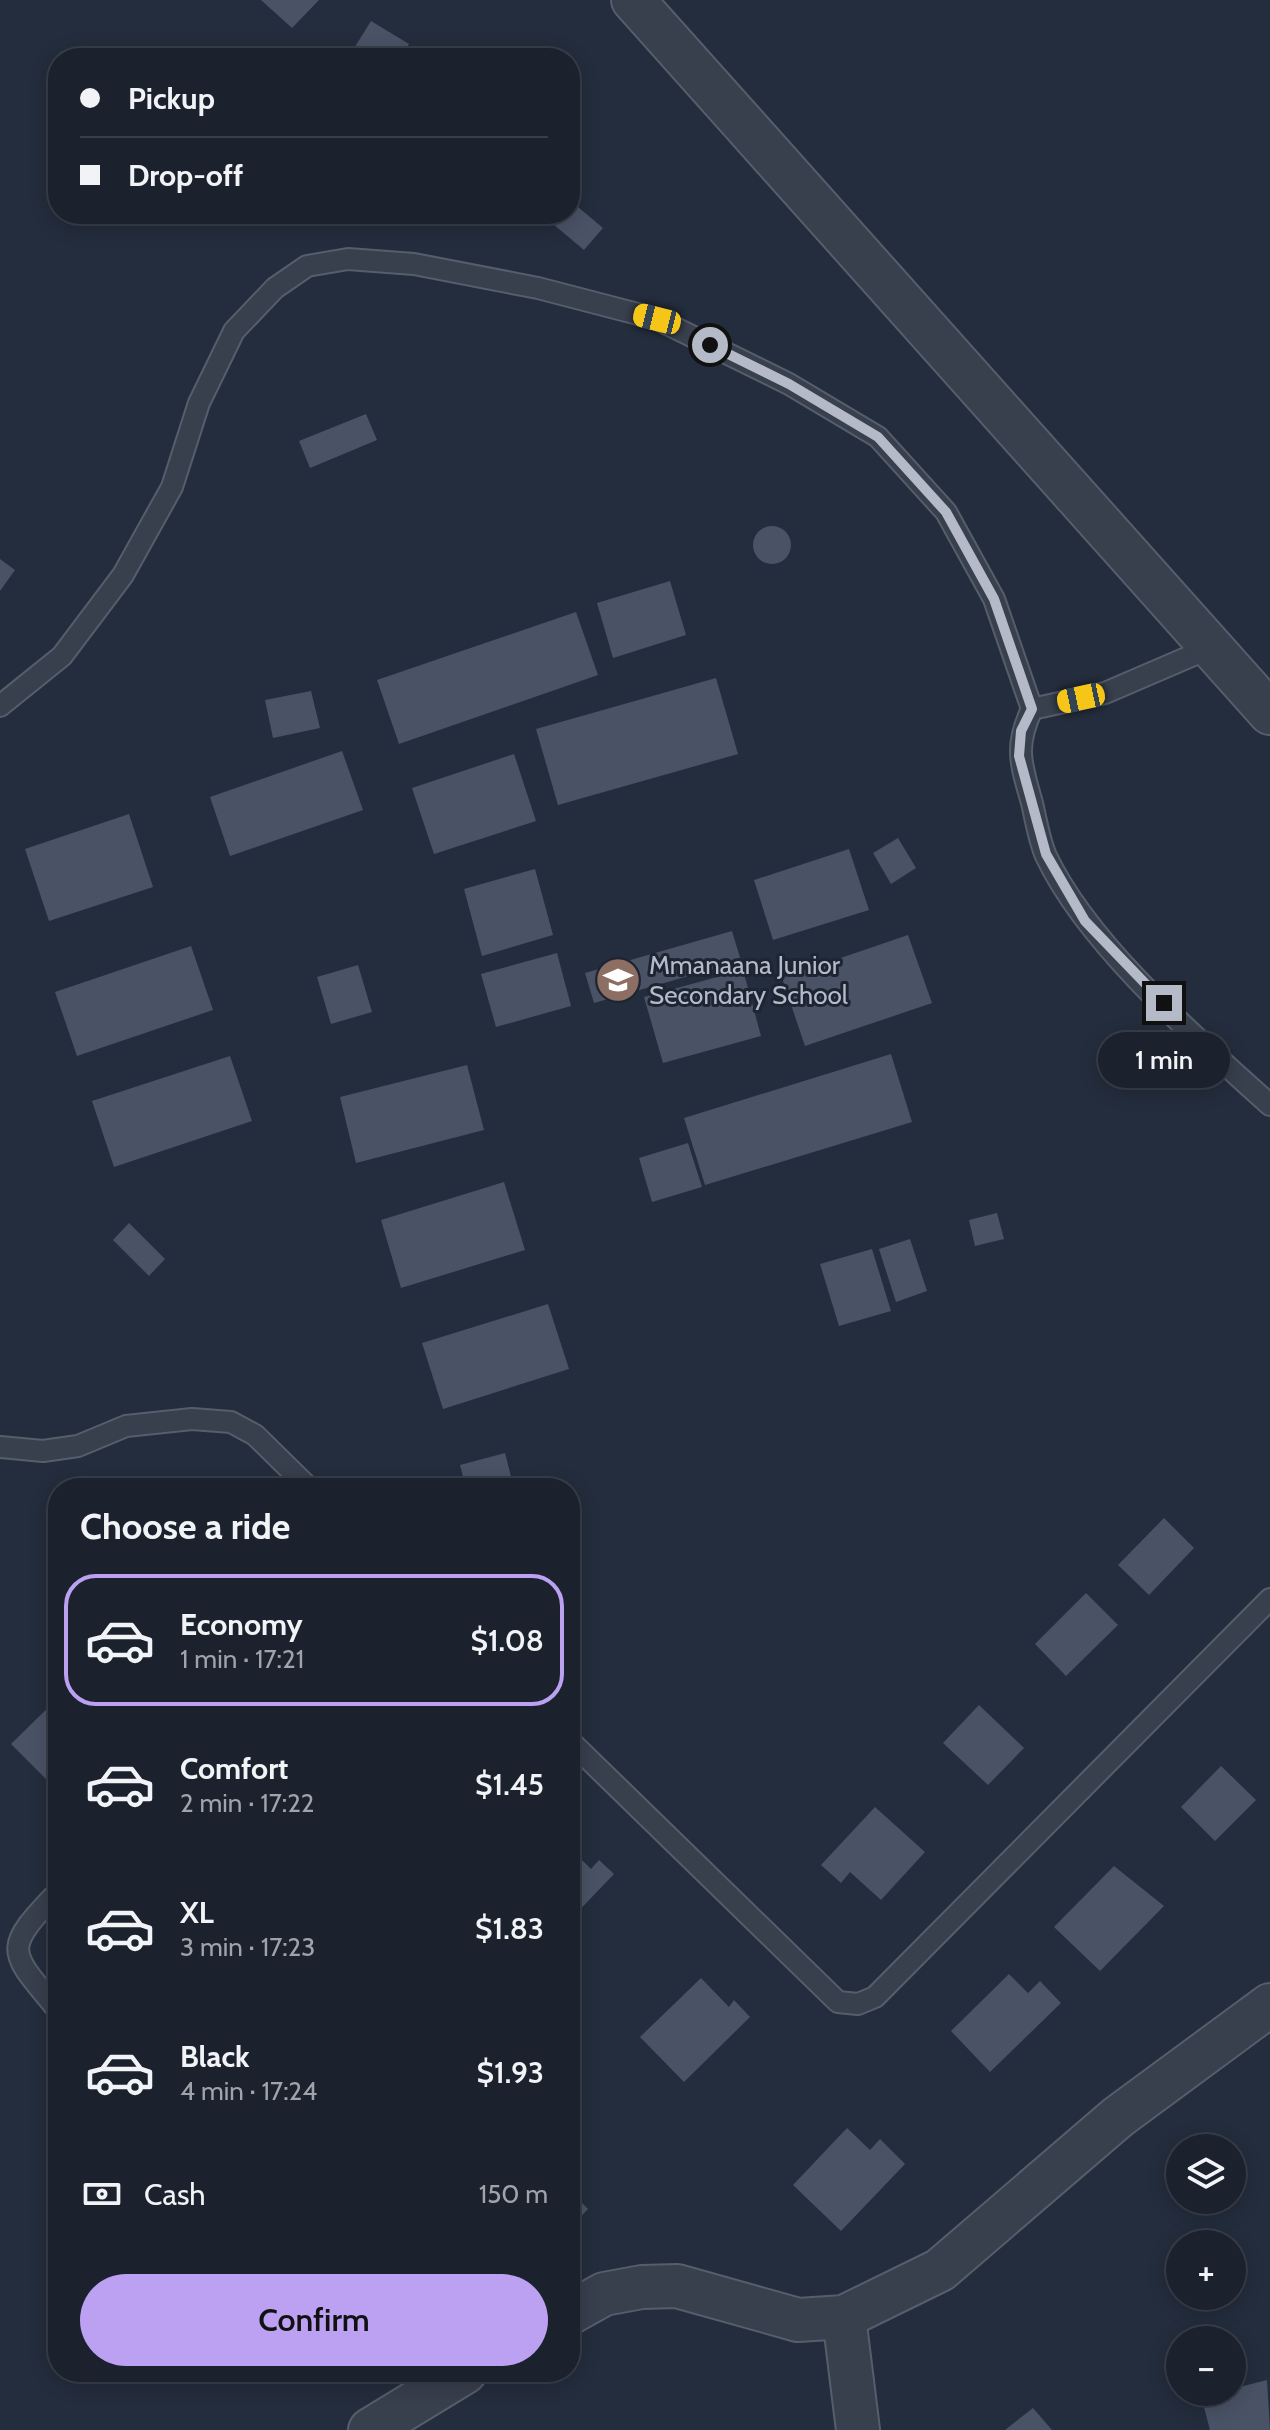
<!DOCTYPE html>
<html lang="en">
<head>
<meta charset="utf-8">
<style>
  :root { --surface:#1b222e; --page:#282f3a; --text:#f1f3f6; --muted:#a0a4aa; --line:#393f4a; --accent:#bca0f2 }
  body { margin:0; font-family:Cabin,sans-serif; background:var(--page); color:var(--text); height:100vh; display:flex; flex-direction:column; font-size:30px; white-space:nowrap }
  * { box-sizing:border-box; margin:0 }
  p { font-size:26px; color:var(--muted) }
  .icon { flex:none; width:44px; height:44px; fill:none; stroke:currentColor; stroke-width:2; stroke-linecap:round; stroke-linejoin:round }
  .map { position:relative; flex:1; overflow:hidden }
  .drawer { position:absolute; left:48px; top:1478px; width:532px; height:904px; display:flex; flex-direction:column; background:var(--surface); border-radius:32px; box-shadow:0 4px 20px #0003,0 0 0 2px var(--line) }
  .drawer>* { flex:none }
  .guide { position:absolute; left:48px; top:48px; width:532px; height:176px; border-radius:32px; box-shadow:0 4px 20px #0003,0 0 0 2px var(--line); display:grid; align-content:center; height:176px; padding:0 32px; background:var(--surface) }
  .tools { position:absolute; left:1166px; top:2134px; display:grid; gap:16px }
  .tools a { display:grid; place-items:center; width:80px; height:80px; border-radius:50%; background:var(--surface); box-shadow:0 4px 20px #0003,0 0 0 2px var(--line); font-size:40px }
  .end { position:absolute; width:36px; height:36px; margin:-18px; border:10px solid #b4bac8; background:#111; box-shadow:0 0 0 4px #111 }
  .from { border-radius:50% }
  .bubble { position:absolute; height:56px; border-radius:28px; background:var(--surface); box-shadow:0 4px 20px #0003,0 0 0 2px var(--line); font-size:26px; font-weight:600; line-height:56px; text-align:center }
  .car { position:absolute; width:24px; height:48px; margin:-24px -12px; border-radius:10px; box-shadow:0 0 6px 2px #0007; background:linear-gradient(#f5c518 24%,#345 0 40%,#f5c518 0 76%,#345 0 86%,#f5c518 0) }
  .guide b { display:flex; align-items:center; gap:28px; height:76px; font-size:30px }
  .guide b+b { border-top:2px solid var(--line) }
  .guide i { width:20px; height:20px; background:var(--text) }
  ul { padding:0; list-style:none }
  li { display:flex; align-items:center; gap:24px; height:132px; margin:0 16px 12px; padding:0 16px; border:4px solid transparent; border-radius:32px }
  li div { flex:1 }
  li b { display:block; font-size:30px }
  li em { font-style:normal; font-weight:600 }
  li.on { border-color:var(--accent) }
  li>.icon { width:72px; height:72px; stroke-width:1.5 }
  h2 { padding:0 32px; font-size:36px; line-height:96px }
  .pay { display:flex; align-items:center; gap:20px; height:88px; padding:0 32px; font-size:30px }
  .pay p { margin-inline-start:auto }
  .cta { display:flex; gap:16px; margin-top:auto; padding:16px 32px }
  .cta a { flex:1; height:92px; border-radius:48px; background:var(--accent); color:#111; font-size:32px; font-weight:600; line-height:92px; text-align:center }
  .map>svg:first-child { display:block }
  .building { fill:#4a5366 }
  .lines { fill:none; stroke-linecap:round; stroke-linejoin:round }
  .service-casing { stroke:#565d6b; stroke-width:24 }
  .minor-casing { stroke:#565d6b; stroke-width:46 }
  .service { stroke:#383f4d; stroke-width:20 }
  .minor { stroke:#383f4d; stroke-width:42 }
  .route { stroke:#b4bac8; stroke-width:10 }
  .labels { text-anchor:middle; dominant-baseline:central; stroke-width:6; stroke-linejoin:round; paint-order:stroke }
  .poi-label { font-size:26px; fill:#b4bac8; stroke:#1d2432; text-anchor:start }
</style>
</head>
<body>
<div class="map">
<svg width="1270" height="2430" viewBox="0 0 1270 2430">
  <rect width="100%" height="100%" fill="#242d3d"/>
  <g class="building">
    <path d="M 261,0 L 319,0 L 292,28 Z"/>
    <path d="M 371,21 L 409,44 L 400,58 L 348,58 Z"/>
    <path d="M 572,202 L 603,228 L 584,250 L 553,224 L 562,214 L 570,214 Z"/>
    <path d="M 366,414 L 377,440 L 310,468 L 299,441 Z"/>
    <circle cx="772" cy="545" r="19"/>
    <path d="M 0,559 L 15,570 L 0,591 Z"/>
    <path d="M 670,581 L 686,635 L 613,658 L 597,603 Z"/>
    <path d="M 576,612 L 598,675 L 399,744 L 377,680 Z"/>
    <path d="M 716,678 L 738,754 L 558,805 L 536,729 Z"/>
    <path d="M 311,691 L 320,728 L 273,738 L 265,700 Z"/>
    <path d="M 342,751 L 363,810 L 230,856 L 210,797 Z"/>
    <path d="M 514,754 L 536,821 L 434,854 L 412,788 Z"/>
    <path d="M 129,814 L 153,887 L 49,921 L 25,849 Z"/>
    <path d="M 898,838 L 916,868 L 891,884 L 873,853 Z"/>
    <path d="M 849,849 L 869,910 L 773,940 L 754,880 Z"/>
    <path d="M 535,869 L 553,935 L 482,956 L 464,889 Z"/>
    <path d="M 732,931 L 741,961 L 594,1003 L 585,973 Z"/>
    <path d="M 908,935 L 932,1003 L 805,1046 L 782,978 Z"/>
    <path d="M 191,946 L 213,1010 L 77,1056 L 55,992 Z"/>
    <path d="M 557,953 L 571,1006 L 496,1027 L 481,974 Z"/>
    <path d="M 358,965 L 372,1012 L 331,1024 L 317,977 Z"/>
    <path d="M 743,970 L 761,1036 L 663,1063 L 644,997 Z"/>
    <path d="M 891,1054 L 912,1122 L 705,1185 L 684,1118 Z"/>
    <path d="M 230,1056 L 252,1121 L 114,1167 L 92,1101 Z"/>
    <path d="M 467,1065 L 484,1130 L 356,1163 L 340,1097 Z"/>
    <path d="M 688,1143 L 702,1187 L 652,1202 L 639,1158 Z"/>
    <path d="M 504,1182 L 525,1250 L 401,1288 L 381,1220 Z"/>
    <path d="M 997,1213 L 1004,1239 L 975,1246 L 969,1220 Z"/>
    <path d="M 129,1223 L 165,1259 L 149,1276 L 113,1240 Z"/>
    <path d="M 910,1239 L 927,1291 L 896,1302 L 879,1249 Z"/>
    <path d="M 872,1249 L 891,1311 L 839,1326 L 820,1264 Z"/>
    <path d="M 548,1304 L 569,1369 L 443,1409 L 422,1343 Z"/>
    <path d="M 505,1453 L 514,1488 L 466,1488 L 460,1465 Z"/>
    <path d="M 1164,1518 L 1194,1548 L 1149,1595 L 1118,1565 Z"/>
    <path d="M 1086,1593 L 1118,1625 L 1066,1676 L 1035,1644 Z"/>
    <path d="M 58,1698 L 58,1785 L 55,1788 L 11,1744 Z"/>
    <path d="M 979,1705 L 1024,1748 L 988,1785 L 943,1743 Z"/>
    <path d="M 1221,1766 L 1256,1800 L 1215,1841 L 1181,1807 Z"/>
    <path d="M 875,1807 L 925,1852 L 881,1900 L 850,1872 L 841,1883 L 821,1865 Z"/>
    <path d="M 570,1848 L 591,1869 L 599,1860 L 614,1874 L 570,1920 Z"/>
    <path d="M 1114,1866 L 1164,1906 L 1100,1971 L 1054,1927 Z"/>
    <path d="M 1009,1974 L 1028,1993 L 1040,1981 L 1061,2003 L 990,2072 L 951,2031 Z"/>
    <path d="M 701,1978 L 729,2007 L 734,2000 L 750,2017 L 684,2082 L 640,2037 Z"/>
    <path d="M 847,2128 L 870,2150 L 880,2139 L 905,2164 L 841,2231 L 793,2185 Z"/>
    <path d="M 570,2191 L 588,2209 L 570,2228 Z"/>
    <path d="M 1267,2380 L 1270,2430 L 1210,2430 L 1201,2396 L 1232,2392 L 1232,2389 Z"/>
    <path d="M 1033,2408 L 1052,2430 L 1005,2430 Z"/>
  </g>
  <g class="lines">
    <g class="service-casing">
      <g id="service">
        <path d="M 0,706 L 62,656 L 123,575 L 172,487 L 199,403 L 234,331 L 275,288 L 307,266 L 348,259 L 414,264 L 538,288 L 657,319 L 789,384 L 878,437 L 946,512 L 994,599 L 1032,709 C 1014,747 1021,764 1032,803 C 1036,820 1039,840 1046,856 C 1088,945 1197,1039 1270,1105"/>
        <path d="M 1032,709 L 1105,693 L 1212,647"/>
        <path d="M 0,1447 L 43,1451 L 78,1446 L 126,1426 L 192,1419 L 231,1422 L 255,1435 L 309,1488"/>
        <path d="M 570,1741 L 838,2002 L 858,2004 L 875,1997 L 1270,1599"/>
        <path d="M 58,1892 C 2,1950 8,1950 58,2010"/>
      </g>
    </g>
    <g class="minor-casing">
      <g id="minor">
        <path d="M 633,0 L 1270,713"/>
        <path d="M 570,2313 L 604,2294 L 642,2287 L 677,2286 L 798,2320 L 844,2317 L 940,2270 L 1118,2117 L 1270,2005"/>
        <path d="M 844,2317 L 858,2430"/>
        <path d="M 370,2430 L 465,2372"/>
      </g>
    </g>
    <use href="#service" class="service"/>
    <use href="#minor" class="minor"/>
  </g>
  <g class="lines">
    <path class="route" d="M 710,345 L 789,384 L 878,437 L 946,512 L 994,599 L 1032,709 L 1021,731 L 1019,756 L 1046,854 L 1085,921 L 1164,1003"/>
  </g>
  <defs>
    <g id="school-disc" transform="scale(2.3)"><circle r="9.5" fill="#8d6e63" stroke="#1d2432"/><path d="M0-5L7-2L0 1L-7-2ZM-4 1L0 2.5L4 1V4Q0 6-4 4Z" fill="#fff"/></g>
  </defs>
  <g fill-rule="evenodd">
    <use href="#school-disc" x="618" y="980"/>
  </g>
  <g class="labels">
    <g class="poi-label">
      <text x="649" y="965">Mmanaana Junior<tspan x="649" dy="30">Secondary School</tspan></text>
    </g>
  </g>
</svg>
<div class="tools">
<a><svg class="icon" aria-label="layers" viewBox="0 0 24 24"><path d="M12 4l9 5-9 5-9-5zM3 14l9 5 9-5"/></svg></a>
<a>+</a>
<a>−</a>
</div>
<i class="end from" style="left:710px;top:345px"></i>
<i class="end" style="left:1164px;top:1003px"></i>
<div class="bubble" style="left:1098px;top:1032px;width:132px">1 min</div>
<i class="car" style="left:657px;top:319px;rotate:284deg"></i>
<i class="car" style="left:1081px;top:698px;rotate:258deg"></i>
<div class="guide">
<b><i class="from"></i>Pickup</b>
<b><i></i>Drop-off</b>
</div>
<section class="drawer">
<h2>Choose a ride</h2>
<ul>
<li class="on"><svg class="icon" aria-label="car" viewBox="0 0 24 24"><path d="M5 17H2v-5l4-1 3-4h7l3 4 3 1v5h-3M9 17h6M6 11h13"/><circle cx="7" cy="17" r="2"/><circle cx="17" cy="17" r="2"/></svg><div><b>Economy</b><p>1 min · 17:21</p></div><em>$1.08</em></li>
<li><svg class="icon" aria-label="car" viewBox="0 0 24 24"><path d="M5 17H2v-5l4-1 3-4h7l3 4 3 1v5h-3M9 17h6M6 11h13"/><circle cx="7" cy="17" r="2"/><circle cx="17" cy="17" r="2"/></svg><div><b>Comfort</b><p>2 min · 17:22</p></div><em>$1.45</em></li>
<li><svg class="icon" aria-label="car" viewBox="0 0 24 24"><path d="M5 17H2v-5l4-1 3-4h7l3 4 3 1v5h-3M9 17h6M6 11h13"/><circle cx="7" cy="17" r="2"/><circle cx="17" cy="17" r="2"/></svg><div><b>XL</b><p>3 min · 17:23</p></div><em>$1.83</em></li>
<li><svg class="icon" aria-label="car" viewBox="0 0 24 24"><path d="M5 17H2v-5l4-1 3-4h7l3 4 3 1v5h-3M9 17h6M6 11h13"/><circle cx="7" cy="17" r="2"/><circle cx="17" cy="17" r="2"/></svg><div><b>Black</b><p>4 min · 17:24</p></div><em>$1.93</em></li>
</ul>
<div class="pay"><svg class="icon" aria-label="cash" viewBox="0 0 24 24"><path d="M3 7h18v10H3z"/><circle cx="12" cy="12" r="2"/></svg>Cash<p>150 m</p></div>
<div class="cta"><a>Confirm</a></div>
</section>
</div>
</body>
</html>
